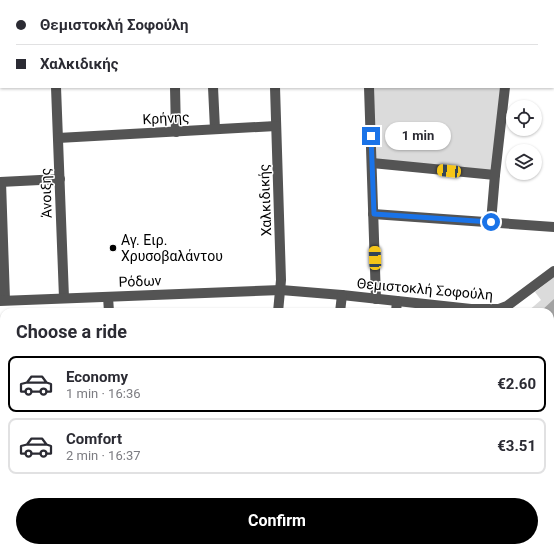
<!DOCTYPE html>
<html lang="en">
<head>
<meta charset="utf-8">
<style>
  :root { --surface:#fff; --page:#f7f7f7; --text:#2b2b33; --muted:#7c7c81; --line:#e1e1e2; --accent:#000 }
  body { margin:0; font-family:Roboto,sans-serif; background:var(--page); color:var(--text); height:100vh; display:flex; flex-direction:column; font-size:15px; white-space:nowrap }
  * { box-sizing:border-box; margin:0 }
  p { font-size:13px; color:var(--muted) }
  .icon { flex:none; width:22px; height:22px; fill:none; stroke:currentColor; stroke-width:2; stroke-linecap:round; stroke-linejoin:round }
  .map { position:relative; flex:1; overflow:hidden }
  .side { position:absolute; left:0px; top:308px; width:554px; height:244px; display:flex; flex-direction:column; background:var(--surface); border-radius:12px 12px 0 0; box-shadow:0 1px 3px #0004 }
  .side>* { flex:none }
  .guide { position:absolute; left:0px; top:0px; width:554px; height:88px; box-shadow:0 1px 3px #0004; display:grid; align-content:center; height:88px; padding:0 16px; background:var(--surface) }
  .controls { position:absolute; left:506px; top:100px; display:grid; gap:8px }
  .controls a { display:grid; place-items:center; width:36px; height:36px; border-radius:50%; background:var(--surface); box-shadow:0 1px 3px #0004; font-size:20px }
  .end { position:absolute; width:18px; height:18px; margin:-9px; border:5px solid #1a73e8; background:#fff; box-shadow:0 0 0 2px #fff }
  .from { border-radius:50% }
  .bubble { position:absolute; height:28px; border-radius:14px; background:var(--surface); box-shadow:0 1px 3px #0004; font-size:13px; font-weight:700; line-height:28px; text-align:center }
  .car { position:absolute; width:12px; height:24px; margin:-12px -6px; border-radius:5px; box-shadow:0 0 3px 1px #0007; background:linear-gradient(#f5c518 24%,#345 0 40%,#f5c518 0 76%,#345 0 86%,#f5c518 0) }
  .guide b { display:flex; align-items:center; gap:14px; height:38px; font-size:15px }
  .guide b+b { border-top:1px solid var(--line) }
  .guide i { width:10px; height:10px; background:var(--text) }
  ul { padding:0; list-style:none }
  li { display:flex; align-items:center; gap:12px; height:56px; margin:0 8px 6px; padding:0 8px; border:2px solid var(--line); border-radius:8px }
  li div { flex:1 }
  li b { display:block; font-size:15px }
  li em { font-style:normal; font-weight:700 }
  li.current { border-color:var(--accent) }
  li>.icon { width:36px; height:36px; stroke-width:1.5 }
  h2 { padding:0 16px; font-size:18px; line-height:48px }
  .button { display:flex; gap:8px; margin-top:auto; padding:8px 16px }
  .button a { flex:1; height:46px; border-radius:24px; background:var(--accent); color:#fff; font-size:16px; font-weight:700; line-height:46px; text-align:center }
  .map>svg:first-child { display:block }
  .green { fill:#dbdbdb }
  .water { fill:#a2a2a2 }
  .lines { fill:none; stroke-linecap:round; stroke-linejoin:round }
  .minor { stroke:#545454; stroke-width:10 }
  .route { stroke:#1a73e8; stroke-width:5 }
  .poi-dot { fill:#000; stroke:#fff; stroke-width:1.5 }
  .labels { text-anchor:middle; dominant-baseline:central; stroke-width:3; stroke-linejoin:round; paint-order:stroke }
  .street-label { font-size:14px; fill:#000; stroke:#fff }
  .poi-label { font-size:14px; fill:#000; stroke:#fff; text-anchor:start }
</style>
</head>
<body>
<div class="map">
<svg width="554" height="552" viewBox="0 0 554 552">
  <rect width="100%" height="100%" fill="#fff"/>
  <g class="green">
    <path d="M 369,87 L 505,87 L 495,175 L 372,163 Z"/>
    <path d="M 554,277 L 554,350 L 550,353 L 550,312 L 527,312 L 541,300 L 535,292 Z"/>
  </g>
  <path class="water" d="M 554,299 L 554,339 L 550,343 L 550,312 L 540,312 Z"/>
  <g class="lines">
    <g class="minor">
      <path d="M 149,0 L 150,1"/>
      <path d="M 210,0 L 210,1"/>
      <path d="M 63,1 L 64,0"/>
      <path d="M 273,1 L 273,0"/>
      <path d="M 373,1 L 374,0"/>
      <path d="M 494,1 L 494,0"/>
      <path d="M 553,59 L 554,60"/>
      <path d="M 0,67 L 1,67"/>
      <path d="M 56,87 L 64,298"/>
      <path d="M 175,87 L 176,132"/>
      <path d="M 213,87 L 215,129"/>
      <path d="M 275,87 L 281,280 L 278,312"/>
      <path d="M 369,87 L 376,299"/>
      <path d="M 58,138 L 276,126"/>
      <path d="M 372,163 L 495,175"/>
      <path d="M 0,182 L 60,179"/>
      <path d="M 1,182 L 5,300"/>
      <path d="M 373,214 L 554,227"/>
      <path d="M 491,222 L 495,175 L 505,87"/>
      <path d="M 108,297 L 109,312"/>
      <path d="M 0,301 L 281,290 L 342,295 L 471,309 L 499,309 L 507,306 L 554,271"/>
      <path d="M 340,312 L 342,295"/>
      <path d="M 396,312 L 397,301"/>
      <path d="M 550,417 L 554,420"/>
      <path d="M 0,487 L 4,487"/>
      <path d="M 430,548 L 437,552"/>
      <path d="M 505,548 L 511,552"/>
      <path d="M 136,552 L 145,548"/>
    </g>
  </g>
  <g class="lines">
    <path class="route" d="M 371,136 L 374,214 L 491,222"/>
  </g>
  <circle class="poi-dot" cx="113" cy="248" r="4"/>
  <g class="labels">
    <g class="street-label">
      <text transform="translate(166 118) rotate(-3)">Κρήνης</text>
      <text transform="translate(46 193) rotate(-92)">Άνοιξης</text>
      <text transform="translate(265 200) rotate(-92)">Χαλκιδικής</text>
      <text transform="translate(140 281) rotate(-2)">Ρόδων</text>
      <text transform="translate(425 289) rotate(5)">Θεμιστοκλή Σοφούλη</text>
    </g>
    <g class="poi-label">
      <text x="121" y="240">Αγ. Ειρ.<tspan x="121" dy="16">Χρυσοβαλάντου</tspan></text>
    </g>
  </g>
</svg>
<div class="controls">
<a><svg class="icon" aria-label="locate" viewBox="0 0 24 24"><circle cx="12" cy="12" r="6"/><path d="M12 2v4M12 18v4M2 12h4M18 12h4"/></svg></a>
<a><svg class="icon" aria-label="layers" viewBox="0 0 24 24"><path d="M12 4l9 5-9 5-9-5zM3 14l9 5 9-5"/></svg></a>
</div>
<i class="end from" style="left:491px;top:222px"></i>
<i class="end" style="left:371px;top:136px"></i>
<div class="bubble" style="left:385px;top:122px;width:66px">1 min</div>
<i class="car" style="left:449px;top:171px;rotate:276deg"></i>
<i class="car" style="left:375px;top:258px;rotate:358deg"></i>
<div class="guide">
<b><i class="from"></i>Θεμιστοκλή Σοφούλη</b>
<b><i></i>Χαλκιδικής</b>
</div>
<section class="side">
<h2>Choose a ride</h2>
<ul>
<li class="current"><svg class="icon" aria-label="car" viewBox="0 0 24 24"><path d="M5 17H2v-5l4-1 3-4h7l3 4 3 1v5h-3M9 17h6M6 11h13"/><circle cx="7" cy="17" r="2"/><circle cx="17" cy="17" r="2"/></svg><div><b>Economy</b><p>1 min · 16:36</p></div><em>€2.60</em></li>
<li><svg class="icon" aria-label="car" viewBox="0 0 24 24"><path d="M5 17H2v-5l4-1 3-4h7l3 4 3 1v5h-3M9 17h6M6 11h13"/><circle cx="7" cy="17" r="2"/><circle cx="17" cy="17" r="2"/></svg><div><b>Comfort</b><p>2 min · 16:37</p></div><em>€3.51</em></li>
</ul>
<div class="button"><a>Confirm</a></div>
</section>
</div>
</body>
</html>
